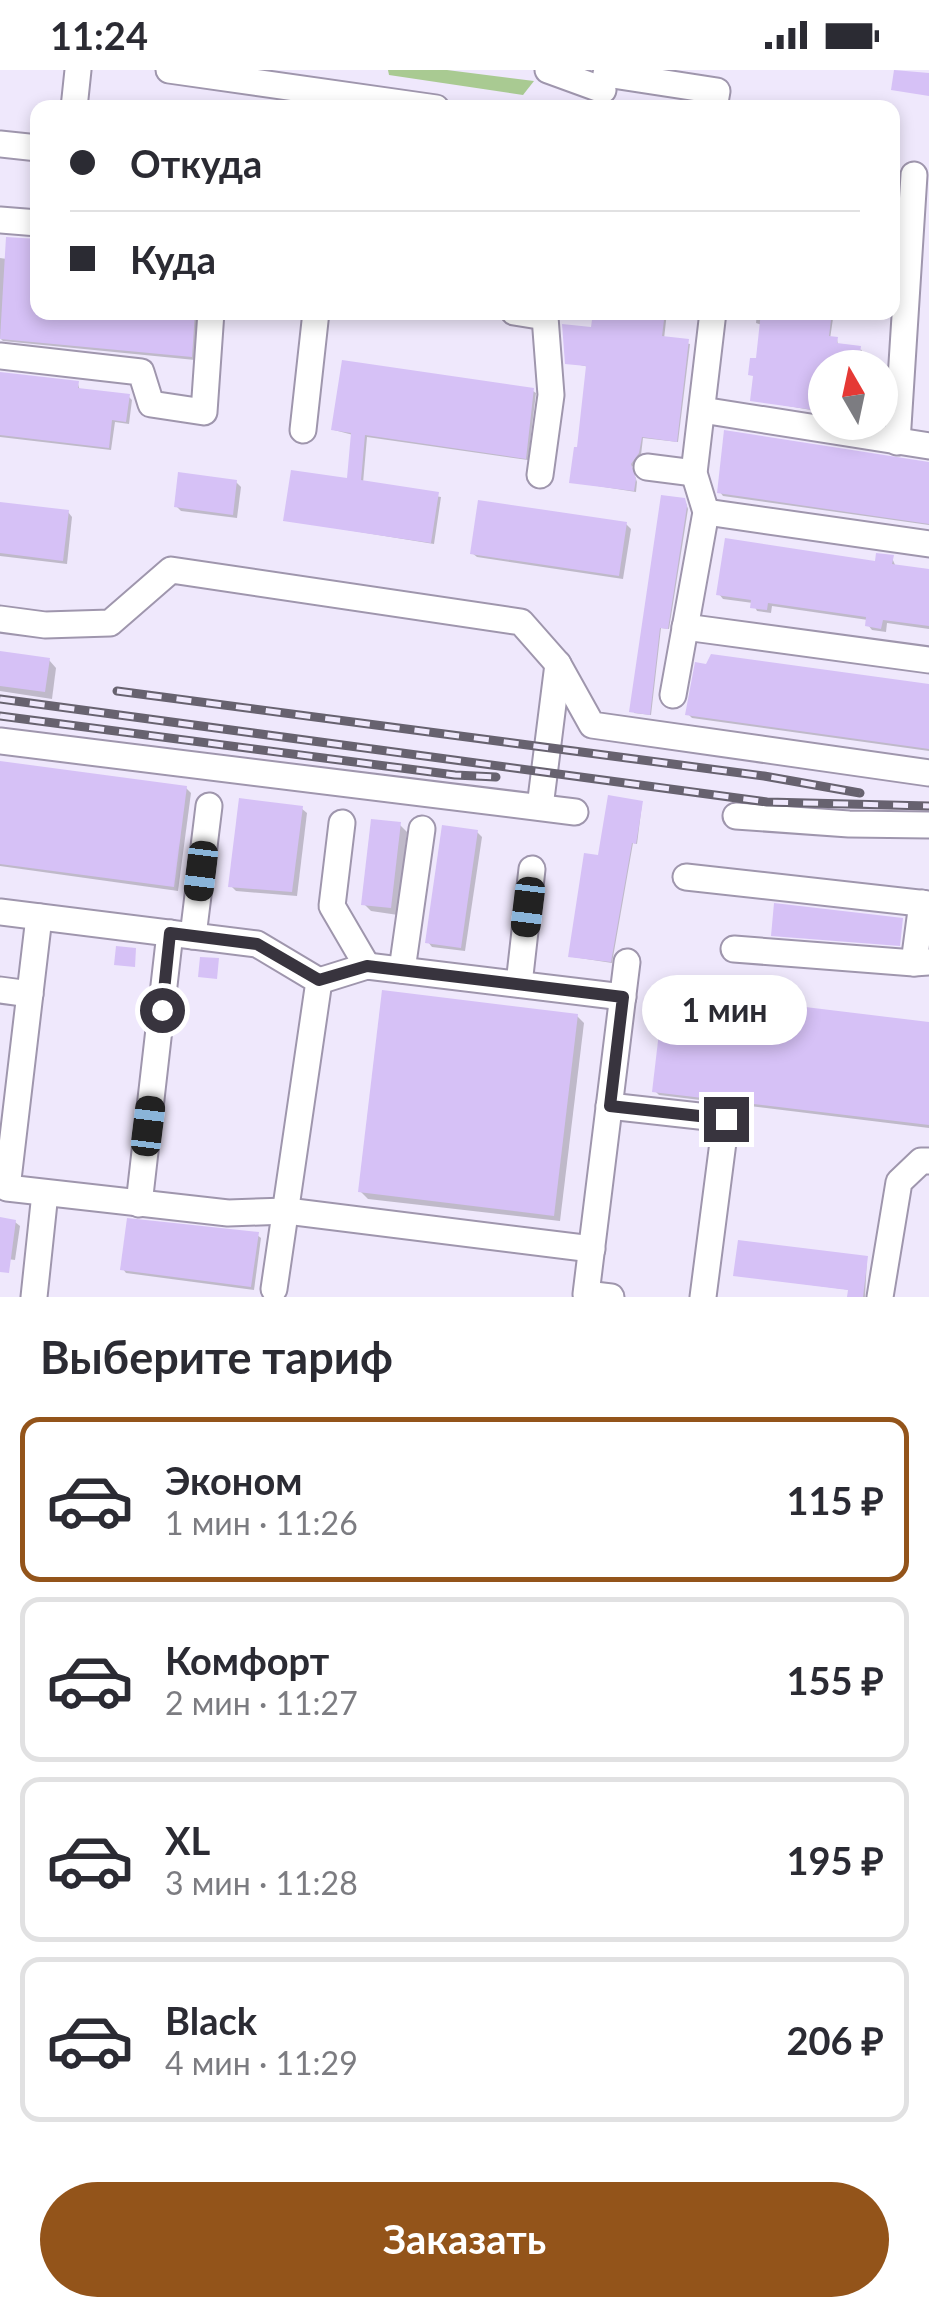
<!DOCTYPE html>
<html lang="ru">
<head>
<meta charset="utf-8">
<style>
  :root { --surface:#fff; --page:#f2f2f3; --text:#2b2b33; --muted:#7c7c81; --line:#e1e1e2; --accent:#93541a }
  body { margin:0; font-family:Lato,sans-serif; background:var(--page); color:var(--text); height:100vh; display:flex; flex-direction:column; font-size:38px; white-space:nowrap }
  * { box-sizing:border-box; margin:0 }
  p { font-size:32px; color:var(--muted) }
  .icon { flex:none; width:55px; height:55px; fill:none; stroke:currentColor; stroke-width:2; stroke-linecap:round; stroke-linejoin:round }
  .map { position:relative; height:1227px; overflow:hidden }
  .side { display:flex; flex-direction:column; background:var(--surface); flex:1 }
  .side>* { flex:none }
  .guide { position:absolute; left:30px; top:30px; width:870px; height:220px; border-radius:20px; box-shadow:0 5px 15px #0003; display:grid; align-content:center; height:220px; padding:0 40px; background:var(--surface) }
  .needle { width:65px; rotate:351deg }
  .buttons { position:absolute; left:808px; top:280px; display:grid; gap:20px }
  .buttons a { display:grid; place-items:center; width:90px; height:90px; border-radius:50%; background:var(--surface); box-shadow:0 5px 15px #0003; font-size:50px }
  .end { position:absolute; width:45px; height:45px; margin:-22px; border:12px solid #38343e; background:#fff; box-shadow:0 0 0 5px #fff }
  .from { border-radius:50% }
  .bubble { position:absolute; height:70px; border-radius:35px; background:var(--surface); box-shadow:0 5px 15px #0003; font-size:32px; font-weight:700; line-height:70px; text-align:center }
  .car { position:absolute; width:30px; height:60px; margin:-30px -15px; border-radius:12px; box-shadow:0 0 8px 2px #0007; background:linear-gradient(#222 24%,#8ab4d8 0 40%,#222 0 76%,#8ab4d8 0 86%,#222 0) }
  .guide b { display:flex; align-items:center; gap:35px; height:95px; font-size:38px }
  .guide b+b { border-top:2px solid var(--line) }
  .guide i { width:25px; height:25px; background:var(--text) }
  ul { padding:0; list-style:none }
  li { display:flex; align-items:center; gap:30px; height:165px; margin:0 20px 15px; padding:0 20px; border:5px solid var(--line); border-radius:20px }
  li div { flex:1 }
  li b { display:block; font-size:38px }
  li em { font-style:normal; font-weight:700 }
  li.current { border-color:var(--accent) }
  li>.icon { width:90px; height:90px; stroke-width:1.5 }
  h2 { padding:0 40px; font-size:45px; line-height:120px }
  .primary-button { display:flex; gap:20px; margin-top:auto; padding:20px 40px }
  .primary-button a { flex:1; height:115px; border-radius:60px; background:var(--accent); color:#fff; font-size:40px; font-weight:700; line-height:115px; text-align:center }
  .status { display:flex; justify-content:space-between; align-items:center; height:70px; padding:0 50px; background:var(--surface); direction:ltr }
  .status svg { height:28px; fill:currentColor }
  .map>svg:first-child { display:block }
  .green { fill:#a9ca92 }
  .shadow { fill:#0003 }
  .building { fill:#d6c1f6 }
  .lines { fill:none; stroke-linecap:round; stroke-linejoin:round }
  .minor-casing { stroke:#9f96ad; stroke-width:29 }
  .minor { stroke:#fff; stroke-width:25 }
  .rail-casing { stroke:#67626f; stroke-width:9 }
  .rail { stroke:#efe8fc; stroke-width:5; stroke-dasharray:15; stroke-linecap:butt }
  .route { stroke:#38343e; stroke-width:12 }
</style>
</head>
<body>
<div class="status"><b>11:24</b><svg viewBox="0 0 49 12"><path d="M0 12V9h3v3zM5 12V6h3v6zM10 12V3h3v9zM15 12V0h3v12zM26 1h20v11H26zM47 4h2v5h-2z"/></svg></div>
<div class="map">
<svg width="929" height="1227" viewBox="0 0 929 1227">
  <rect width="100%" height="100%" fill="#efe8fc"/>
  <path class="green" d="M 388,0 L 447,0 L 534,11 L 523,25 L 389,5 Z"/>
  <g class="shadow">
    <path d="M 0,188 L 7,189 L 38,242 L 200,242 L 195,290 L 3,271 L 0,268 Z"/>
    <path d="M 595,242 L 667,242 L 664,269 L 690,274 L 678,372 L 643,368 L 641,385 L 632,397 L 637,412 L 636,422 L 572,412 L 579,380 L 589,297 L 567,292 L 593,260 Z"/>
    <path d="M 757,242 L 834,242 L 830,269 L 837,269 L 838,275 L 862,280 L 860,298 L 825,298 L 823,342 L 753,330 L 756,307 L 751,304 L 758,291 L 762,255 L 756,253 Z"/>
    <path d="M 0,303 L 78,314 L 80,321 L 129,327 L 132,330 L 129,354 L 115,352 L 111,380 L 0,367 Z"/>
    <path d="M 533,321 L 536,323 L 528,390 L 367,367 L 363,413 L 441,427 L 434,474 L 286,450 L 349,411 L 353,365 L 334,360 Z"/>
    <path d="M 929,394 L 929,455 L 723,426 L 720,422 Z"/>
    <path d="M 236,412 L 241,417 L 237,448 L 181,441 L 176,436 Z"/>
    <path d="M 686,433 L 688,439 L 669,559 L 661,558 L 651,645 L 634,643 Z"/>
    <path d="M 0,434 L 68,442 L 72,447 L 67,494 L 0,486 Z"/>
    <path d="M 626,454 L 631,459 L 623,509 L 477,487 L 472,483 Z"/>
    <path d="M 892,488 L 896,497 L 929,502 L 929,559 L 887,553 L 886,562 L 872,560 L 868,555 L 868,550 L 772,536 L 771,543 L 757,541 L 753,533 L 723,529 L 719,524 L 877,494 Z"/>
    <path d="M 0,583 L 49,590 L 56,598 L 52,629 L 0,621 Z"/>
    <path d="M 708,597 L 929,617 L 929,681 L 692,648 L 688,644 Z"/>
    <path d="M 0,693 L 186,718 L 191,723 L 178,821 L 0,796 Z"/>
    <path d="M 642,734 L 637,774 L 633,773 L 612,893 L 573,887 L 600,788 Z"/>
    <path d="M 301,738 L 307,743 L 297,826 L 236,821 L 231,816 Z"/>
    <path d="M 400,755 L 407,762 L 398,845 L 371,841 L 364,834 Z"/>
    <path d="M 477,762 L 482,767 L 465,881 L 432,877 L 428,872 Z"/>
    <path d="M 577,946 L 584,953 L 560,1151 L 368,1129 L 360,1121 Z"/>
    <path d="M 929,954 L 929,1058 L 659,1025 L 655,1021 Z"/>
    <path d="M 0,1150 L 15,1152 L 20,1156 L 15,1190 L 0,1188 Z"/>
    <path d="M 257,1165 L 261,1168 L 254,1220 L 126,1203 L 123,1199 Z"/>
    <path d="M 867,1188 L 865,1227 L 850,1227 L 851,1220 L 736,1205 Z"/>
  </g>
  <g class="building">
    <path d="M 894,0 L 929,3 L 929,26 L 891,20 Z"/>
    <path d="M 6,167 L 38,169 L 38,242 L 195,242 L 192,287 L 0,269 Z"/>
    <path d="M 593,242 L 665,242 L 662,266 L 689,269 L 677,372 L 642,367 L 639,383 L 631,394 L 636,409 L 634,421 L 569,413 L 574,377 L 577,377 L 586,296 L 565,294 L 562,254 L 591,257 Z"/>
    <path d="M 761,242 L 832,242 L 829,266 L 838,267 L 837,273 L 861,276 L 858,298 L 825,298 L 825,332 L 822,331 L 821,341 L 750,331 L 753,306 L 748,305 L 750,288 L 756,288 Z"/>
    <path d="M 342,290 L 534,318 L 526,389 L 365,365 L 361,410 L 439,422 L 431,473 L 283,451 L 291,400 L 347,408 L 351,363 L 331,360 Z"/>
    <path d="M 0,302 L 79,311 L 78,318 L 130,324 L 126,352 L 112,350 L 109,378 L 0,365 Z"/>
    <path d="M 724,360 L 929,392 L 929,454 L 717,423 Z"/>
    <path d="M 178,402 L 237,410 L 233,445 L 174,437 Z"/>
    <path d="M 661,425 L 685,428 L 687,436 L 668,559 L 660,558 L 650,645 L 629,642 Z"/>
    <path d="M 478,430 L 627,452 L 619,506 L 470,484 Z"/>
    <path d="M 0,432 L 69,440 L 63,491 L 0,483 Z"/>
    <path d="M 725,468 L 875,491 L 876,483 L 894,485 L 892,494 L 929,499 L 929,556 L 883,550 L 881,559 L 865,556 L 866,547 L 768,533 L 767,540 L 750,538 L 751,530 L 716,525 Z"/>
    <path d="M 0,581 L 50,588 L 45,622 L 0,616 Z"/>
    <path d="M 711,584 L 929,614 L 929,679 L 685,645 L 695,592 L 706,594 Z"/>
    <path d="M 0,691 L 187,716 L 174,817 L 0,794 Z"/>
    <path d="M 608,725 L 643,731 L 636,774 L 632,773 L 611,892 L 568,887 L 584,783 L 598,785 Z"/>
    <path d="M 239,728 L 303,736 L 292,822 L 228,817 Z"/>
    <path d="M 371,749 L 401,752 L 391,838 L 361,835 Z"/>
    <path d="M 442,755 L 478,760 L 461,878 L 425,873 Z"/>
    <path d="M 774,833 L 903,848 L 900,876 L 771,866 Z"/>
    <path d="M 116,876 L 136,878 L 135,897 L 114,895 Z"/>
    <path d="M 200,887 L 219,888 L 217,909 L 198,907 Z"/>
    <path d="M 382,920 L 578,944 L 554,1146 L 358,1122 Z"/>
    <path d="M 664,920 L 929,952 L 929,1055 L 652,1022 Z"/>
    <path d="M 0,1147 L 16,1150 L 9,1203 L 0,1202 Z"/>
    <path d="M 127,1148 L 259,1162 L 251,1217 L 120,1200 Z"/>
    <path d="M 738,1170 L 868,1186 L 863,1227 L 847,1227 L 848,1220 L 733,1206 Z"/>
  </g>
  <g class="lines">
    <g class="minor-casing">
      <g id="minor">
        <path d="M 169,0 L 436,38"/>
        <path d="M 548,0 L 603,20"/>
        <path d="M 606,4 L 717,21 L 714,38"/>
        <path d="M 74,38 L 78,0"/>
        <path d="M 0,74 L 38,78"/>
        <path d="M 0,150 L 38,153"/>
        <path d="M 514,242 L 545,247 L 551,325 L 540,405"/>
        <path d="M 0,286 L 141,302 L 151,334 L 204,342 L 211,242"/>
        <path d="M 702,340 L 929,376"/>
        <path d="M 303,360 L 316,242"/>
        <path d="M 897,372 L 914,105"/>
        <path d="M 647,397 L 694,403"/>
        <path d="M 706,442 L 929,474"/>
        <path d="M 0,549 L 45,555 L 110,553 L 171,500 L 521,552 L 558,594 L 592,655 L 929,703"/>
        <path d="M 685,557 L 929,590"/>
        <path d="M 673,625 L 706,442 L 694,403 L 713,242"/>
        <path d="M 0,671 L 575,742"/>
        <path d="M 540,737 L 558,594"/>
        <path d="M 736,746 L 849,754 L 929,755"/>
        <path d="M 342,753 L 332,836 L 367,896"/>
        <path d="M 686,807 L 929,834"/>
        <path d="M 0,842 L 257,874 L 319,911 L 274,1219"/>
        <path d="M 39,847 L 7,1118 L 228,1143 L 287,1141 L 592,1179"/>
        <path d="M 193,866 L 209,736"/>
        <path d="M 734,879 L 914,893 L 929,892"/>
        <path d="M 914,893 L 922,833"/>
        <path d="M 402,900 L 422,759"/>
        <path d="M 319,911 L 367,896 L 623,927"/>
        <path d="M 519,914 L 532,799"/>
        <path d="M 0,920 L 30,924"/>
        <path d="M 609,1036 L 726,1049 L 703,1227"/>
        <path d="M 139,1134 L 170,863"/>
        <path d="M 34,1227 L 45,1123"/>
        <path d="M 611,1227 L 586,1224 L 627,892"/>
        <path d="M 880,1227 L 899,1112 L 921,1091 L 929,1091"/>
      </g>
    </g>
    <use href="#minor" class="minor"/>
    <g class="rail-casing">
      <g id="rail">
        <path d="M 117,621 L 764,706 L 860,723"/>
        <path d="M 0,629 L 767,732 L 929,736"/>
        <path d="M 0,646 L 455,705 L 496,707"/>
      </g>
    </g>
    <use href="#rail" class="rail"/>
  </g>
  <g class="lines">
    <path class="route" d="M 162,940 L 170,863 L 257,874 L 319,910 L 367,896 L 623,927 L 610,1036 L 726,1049"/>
  </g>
</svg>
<div class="buttons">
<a><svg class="needle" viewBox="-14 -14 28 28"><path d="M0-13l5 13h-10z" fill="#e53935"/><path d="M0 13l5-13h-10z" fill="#7c7c81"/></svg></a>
</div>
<i class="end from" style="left:162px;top:940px"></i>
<i class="end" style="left:726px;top:1049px"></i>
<div class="bubble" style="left:642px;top:905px;width:165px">1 мин</div>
<i class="car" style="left:201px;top:801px;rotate:187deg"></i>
<i class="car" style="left:528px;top:837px;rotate:187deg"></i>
<i class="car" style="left:148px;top:1056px;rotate:7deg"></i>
<div class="guide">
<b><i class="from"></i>Откуда</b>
<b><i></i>Куда</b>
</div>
</div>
<section class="side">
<h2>Выберите тариф</h2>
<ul>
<li class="current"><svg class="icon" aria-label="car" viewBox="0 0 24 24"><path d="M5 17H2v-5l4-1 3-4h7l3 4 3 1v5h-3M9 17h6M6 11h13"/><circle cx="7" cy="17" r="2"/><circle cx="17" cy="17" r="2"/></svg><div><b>Эконом</b><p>1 мин · 11:26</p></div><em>115 ₽</em></li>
<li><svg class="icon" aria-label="car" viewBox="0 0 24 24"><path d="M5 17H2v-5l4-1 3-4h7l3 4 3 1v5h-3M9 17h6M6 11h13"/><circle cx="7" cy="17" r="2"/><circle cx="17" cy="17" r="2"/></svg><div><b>Комфорт</b><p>2 мин · 11:27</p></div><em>155 ₽</em></li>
<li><svg class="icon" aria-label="car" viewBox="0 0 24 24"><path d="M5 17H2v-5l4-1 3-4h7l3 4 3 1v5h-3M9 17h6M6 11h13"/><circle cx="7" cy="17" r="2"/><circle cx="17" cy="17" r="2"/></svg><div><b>XL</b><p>3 мин · 11:28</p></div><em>195 ₽</em></li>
<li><svg class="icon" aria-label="car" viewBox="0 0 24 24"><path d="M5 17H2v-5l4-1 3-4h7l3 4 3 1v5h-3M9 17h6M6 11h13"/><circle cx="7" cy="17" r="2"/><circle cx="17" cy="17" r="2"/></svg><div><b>Black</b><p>4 мин · 11:29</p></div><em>206 ₽</em></li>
</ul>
<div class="primary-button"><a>Заказать</a></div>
</section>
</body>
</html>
